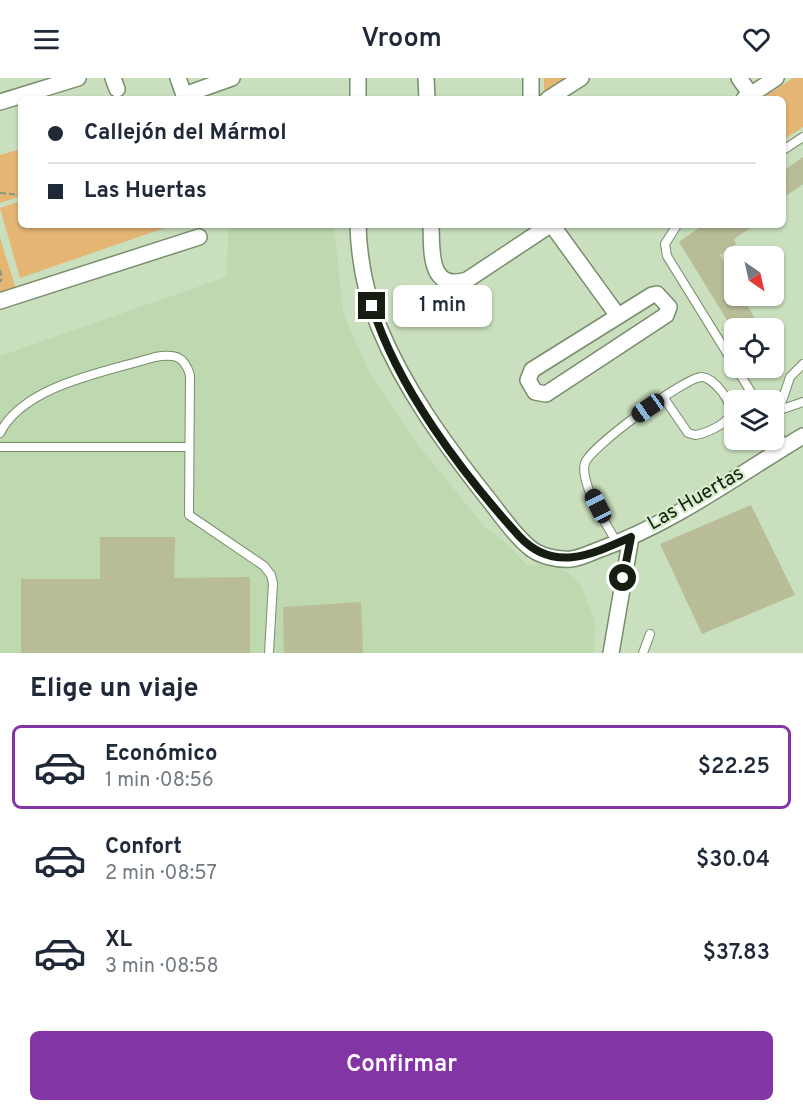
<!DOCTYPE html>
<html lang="es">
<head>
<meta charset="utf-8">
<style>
  :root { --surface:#fff; --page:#f2f2f3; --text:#1f2937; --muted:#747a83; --line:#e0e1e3; --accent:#8435a5 }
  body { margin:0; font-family:Overpass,sans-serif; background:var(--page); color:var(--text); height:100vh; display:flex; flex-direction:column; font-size:22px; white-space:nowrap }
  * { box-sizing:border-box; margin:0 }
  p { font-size:20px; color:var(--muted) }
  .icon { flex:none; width:33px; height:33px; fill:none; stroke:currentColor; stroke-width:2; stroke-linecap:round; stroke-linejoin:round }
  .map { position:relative; height:575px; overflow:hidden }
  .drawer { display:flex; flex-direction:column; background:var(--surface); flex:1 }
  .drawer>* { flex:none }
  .hud { position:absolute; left:18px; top:18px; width:768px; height:132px; border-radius:9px; box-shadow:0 2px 4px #0004; display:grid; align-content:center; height:132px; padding:0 30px; background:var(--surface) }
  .needle { width:39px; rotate:146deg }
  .fabs { position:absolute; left:724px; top:168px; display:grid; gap:12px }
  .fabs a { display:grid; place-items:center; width:60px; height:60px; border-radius:9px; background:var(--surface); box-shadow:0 2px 4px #0004; font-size:30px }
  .end { position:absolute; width:27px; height:27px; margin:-14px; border:8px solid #161e11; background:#fff; box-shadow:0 0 0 3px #fff }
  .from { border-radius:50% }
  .bubble { position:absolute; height:42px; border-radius:9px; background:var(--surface); box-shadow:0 2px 4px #0004; font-size:20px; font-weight:600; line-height:42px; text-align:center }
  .car { position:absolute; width:18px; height:36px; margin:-18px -9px; border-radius:8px; box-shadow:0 0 4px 2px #0007; background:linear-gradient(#222 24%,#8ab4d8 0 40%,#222 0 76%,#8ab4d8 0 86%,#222 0) }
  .hud b { display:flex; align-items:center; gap:21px; height:57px; font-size:22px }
  .hud b+b { border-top:2px solid var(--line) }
  .hud i { width:15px; height:15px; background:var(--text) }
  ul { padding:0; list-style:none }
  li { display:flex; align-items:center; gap:18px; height:84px; margin:0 12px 9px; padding:0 18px; border:3px solid transparent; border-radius:9px }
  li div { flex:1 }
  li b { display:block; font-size:22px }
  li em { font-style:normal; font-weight:600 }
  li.on { border-color:var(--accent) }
  li>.icon { width:54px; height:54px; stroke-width:1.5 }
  h2 { padding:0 30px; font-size:27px; line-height:72px }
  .primary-button { display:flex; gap:12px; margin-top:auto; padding:12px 30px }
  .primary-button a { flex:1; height:69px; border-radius:9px; background:var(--accent); color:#fff; font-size:24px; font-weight:600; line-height:69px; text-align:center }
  header { display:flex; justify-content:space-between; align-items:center; height:78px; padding:0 30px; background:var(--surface); font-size:27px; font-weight:600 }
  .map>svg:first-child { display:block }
  .built { fill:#bed8af }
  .green { fill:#e5b574 }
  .building { fill:#b8bd97 }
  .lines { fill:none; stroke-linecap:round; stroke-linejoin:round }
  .service-casing { stroke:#798d6d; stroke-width:10 }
  .minor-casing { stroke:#798d6d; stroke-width:18 }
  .path { stroke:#86977d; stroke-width:2; stroke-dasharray:6 3; stroke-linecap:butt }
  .service { stroke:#fff; stroke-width:8 }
  .minor { stroke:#fff; stroke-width:15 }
  .route { stroke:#161e11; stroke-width:8 }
  .labels { text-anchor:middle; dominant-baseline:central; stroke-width:4.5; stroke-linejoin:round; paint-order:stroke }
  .street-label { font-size:20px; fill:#161e11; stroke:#d6edca }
</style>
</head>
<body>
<header><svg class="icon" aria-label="menu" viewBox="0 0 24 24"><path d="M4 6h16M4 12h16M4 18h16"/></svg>Vroom<svg class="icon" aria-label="heart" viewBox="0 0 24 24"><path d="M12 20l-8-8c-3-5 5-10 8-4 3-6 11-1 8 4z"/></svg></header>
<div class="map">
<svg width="803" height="575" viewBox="0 0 803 575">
  <rect width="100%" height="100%" fill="#c9dfbd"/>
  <path class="built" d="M 229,147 L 334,147 L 343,235 L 368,292 L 418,367 L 484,448 L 507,466 L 527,488 L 550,485 L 567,494 L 580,506 L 595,543 L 594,575 L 0,575 L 0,278 L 226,199 Z"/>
  <g class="green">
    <path d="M 544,0 L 571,0 L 544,18 Z"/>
    <path d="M 793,0 L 803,0 L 803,49 L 783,62 L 783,21 L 761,21 Z"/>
    <path d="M 21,71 L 21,118 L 0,125 L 0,77 Z"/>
    <path d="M 21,123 L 21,147 L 173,147 L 20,200 L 0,130 Z"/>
    <path d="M 0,160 L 16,211 L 0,216 Z"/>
  </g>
  <g class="building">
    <path d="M 803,79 L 803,106 L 783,120 L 783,93 Z"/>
    <path d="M 703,147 L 755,147 L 734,161 L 736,166 L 720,177 L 735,204 L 735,218 L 742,218 L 760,250 L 735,250 L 735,255 L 679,164 Z"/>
    <path d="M 751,427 L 795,517 L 702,556 L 660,466 Z"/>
    <path d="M 100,459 L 175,459 L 174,500 L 250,499 L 250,575 L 21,575 L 21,501 L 100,501 Z"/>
    <path d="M 361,524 L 363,575 L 284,575 L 283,529 Z"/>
  </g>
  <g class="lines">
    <g class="service-casing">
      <g id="service">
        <path d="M 783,72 L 803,59"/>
        <path d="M 677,147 L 665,166 L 667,178 L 735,288"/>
        <path d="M 736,290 L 756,322"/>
        <path d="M 779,332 L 790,299 L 803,286"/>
        <path d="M 774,334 L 803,324"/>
        <path d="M 774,350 L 786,369"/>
        <path d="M 0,355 C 24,307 106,294 155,279 C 174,276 184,277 190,297 L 189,437 L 264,488 L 271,497 L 273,505 L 269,575"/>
        <path d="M 0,369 L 187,369"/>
        <path d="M 617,465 C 607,447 579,405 585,385 C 590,369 687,298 702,299 C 714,300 734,325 730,337 C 726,347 704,356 695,357 L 688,355 L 664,320"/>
        <path d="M 643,575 L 650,556"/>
      </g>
    </g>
    <g class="minor-casing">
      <g id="minor">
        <path d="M 113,0 L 117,11"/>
        <path d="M 178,0 L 184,17"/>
        <path d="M 426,0 L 427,21"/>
        <path d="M 739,0 L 751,17"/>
        <path d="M 184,21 L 184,17 L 232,0"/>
        <path d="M 358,21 L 358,0"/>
        <path d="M 531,21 L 531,0"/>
        <path d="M 548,21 L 581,0"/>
        <path d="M 744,21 L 776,0"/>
        <path d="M 0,24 L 78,0"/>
        <path d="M 358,147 C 359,181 366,217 379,249 C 404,310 444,365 485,417 C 499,434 512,455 529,469 C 539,478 557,482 571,481 C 581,480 592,474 601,471 C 673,445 738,397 803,358"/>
        <path d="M 431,147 C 432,172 428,214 467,202 L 550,147"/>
        <path d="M 552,147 L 618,238"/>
        <path d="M 657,216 L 669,229 L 666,237 L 546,316 L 535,314 L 528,302 L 532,292 L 652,217 Z"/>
        <path d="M 0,223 L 199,159"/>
        <path d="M 611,575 L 631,459"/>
      </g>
    </g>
    <g class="path">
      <path d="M 0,115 L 21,117"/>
      <path d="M 0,192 L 2,200 L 0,204"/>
    </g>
    <use href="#service" class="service"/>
    <use href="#minor" class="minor"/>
  </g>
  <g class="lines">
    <path class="route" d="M 372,228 C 397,309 462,395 519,458 C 553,495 591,477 631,459 L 623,500"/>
  </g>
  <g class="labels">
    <g class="street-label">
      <text transform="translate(696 421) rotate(-30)">Las Huertas</text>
    </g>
  </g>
</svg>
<div class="fabs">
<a><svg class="needle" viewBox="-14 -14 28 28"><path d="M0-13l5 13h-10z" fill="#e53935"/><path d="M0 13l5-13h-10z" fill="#747a83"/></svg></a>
<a><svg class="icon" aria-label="locate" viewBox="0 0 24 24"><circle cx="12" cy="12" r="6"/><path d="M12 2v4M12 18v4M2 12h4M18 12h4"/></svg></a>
<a><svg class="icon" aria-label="layers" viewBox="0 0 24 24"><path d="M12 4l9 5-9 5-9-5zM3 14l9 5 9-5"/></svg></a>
</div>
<i class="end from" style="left:623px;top:500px"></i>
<i class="end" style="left:372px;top:228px"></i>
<div class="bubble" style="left:393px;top:207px;width:99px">1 min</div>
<i class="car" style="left:648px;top:330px;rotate:235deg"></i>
<i class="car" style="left:598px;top:428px;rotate:333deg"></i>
<div class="hud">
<b><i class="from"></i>Callejón del Mármol</b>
<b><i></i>Las Huertas</b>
</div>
</div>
<section class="drawer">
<h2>Elige un viaje</h2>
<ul>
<li class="on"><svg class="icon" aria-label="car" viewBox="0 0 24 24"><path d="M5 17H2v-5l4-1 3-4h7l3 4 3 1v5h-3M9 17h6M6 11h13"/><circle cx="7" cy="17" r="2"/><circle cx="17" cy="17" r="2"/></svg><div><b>Económico</b><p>1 min · 08:56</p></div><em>$22.25</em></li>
<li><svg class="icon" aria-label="car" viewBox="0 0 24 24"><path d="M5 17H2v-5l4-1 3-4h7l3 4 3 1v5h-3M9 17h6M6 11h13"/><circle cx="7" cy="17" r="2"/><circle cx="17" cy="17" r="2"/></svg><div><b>Confort</b><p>2 min · 08:57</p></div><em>$30.04</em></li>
<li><svg class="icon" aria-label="car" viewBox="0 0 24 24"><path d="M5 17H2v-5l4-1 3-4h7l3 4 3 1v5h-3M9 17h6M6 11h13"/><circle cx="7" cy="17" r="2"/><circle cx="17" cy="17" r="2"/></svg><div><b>XL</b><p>3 min · 08:58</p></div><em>$37.83</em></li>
</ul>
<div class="primary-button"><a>Confirmar</a></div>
</section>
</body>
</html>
